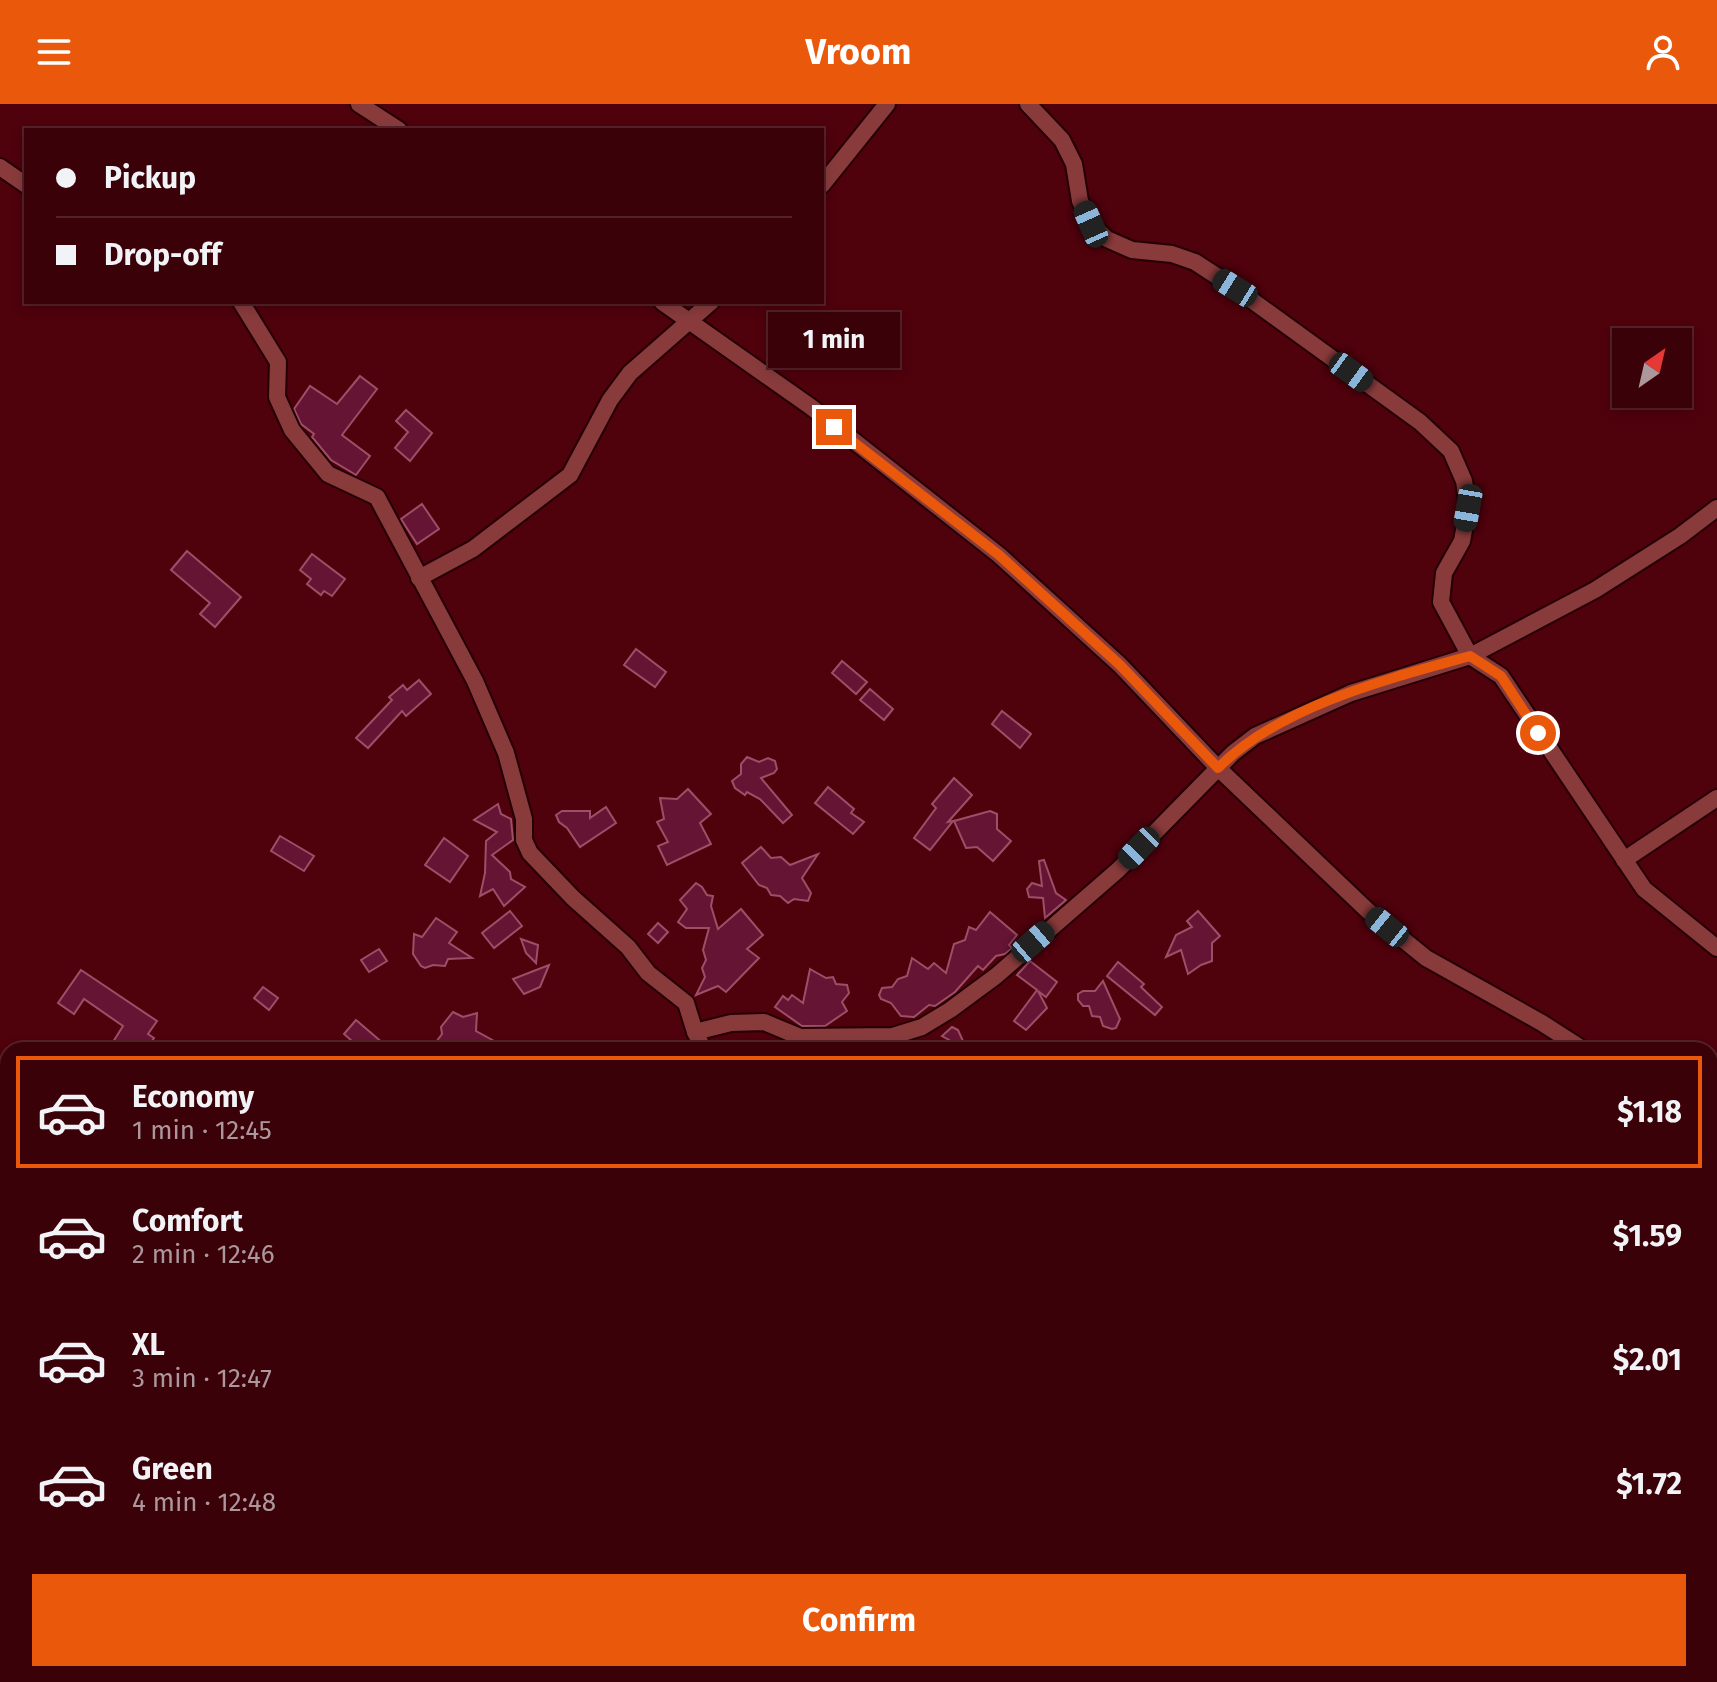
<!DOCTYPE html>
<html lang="en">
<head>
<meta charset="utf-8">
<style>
  :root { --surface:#3b0109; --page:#461017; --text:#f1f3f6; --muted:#ac979c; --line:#54232a; --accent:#ea580c }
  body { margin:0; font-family:"Fira Sans",sans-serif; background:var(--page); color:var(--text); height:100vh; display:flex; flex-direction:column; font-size:30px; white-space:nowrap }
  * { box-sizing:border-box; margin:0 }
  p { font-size:26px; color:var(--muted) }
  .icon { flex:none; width:44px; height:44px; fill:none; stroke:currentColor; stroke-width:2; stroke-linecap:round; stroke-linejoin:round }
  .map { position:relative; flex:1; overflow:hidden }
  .side { position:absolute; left:0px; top:938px; width:1718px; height:640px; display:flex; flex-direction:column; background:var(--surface); border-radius:24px 24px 0 0; box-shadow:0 4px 12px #0003,0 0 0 2px var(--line) }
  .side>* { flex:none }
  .guide { position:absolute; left:24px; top:24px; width:800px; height:176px; border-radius:0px; box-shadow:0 4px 12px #0003,0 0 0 2px var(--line); display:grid; align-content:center; height:176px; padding:0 32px; background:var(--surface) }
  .needle { width:52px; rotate:34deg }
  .controls { position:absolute; left:1612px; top:224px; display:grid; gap:16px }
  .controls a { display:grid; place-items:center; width:80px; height:80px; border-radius:0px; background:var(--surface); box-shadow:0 4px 12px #0003,0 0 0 2px var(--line); font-size:40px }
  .end { position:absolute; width:36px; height:36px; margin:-18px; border:10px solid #ea580c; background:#fff; box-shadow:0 0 0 4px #fff }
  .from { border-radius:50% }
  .bubble { position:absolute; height:56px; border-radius:0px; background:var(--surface); box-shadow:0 4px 12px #0003,0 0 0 2px var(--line); font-size:26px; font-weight:700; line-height:56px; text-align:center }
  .car { position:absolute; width:24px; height:48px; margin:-24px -12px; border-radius:10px; box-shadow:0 0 6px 2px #0007; background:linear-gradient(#222 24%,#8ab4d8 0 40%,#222 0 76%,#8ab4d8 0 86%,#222 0) }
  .guide b { display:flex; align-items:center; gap:28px; height:76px; font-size:30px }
  .guide b+b { border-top:2px solid var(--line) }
  .guide i { width:20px; height:20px; background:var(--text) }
  ul { padding:14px 0 0; list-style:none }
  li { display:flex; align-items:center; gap:24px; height:112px; margin:0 16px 12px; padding:0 16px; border:4px solid transparent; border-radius:0px }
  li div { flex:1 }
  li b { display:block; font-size:30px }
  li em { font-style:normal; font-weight:700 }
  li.on { border-color:var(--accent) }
  li>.icon { width:72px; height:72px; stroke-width:1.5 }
  .button { display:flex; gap:16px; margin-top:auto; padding:16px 32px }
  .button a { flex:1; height:92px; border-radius:0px; background:var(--accent); color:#fff; font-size:32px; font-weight:700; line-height:92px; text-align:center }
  header { display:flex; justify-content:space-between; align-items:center; height:104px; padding:0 32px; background:var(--accent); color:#fff; font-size:36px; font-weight:700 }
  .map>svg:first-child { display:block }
  .building { fill:#661434; stroke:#9d4f67; stroke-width:2 }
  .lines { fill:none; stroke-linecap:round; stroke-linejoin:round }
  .minor-casing { stroke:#250104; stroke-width:20 }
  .minor { stroke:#893b3c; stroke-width:16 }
  .route { stroke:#ea580c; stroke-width:10 }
</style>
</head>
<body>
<header><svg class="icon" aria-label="menu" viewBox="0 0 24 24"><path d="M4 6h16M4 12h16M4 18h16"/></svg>Vroom<svg class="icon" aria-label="person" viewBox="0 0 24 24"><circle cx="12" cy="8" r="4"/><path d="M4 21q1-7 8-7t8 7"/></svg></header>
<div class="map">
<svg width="1717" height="1578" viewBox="0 0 1717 1578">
  <rect width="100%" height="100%" fill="#4f010c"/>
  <g class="building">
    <path d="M 360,272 L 377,285 L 342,331 L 370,352 L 356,371 L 331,356 L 312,333 L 314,330 L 301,320 L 294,305 L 310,282 L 337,300 Z"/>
    <path d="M 406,306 L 432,329 L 410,357 L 395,344 L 408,328 L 396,317 Z"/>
    <path d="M 422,400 L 439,425 L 417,440 L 401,415 Z"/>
    <path d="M 187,447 L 241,493 L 215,523 L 200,510 L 210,499 L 171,466 Z"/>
    <path d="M 312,450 L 345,475 L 332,492 L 324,487 L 321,491 L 307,480 L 311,475 L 300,466 Z"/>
    <path d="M 636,545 L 666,568 L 655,583 L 624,561 Z"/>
    <path d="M 842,557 L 867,578 L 856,590 L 832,569 Z"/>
    <path d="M 419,576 L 431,590 L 406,612 L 402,607 L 368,644 L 356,634 L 392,596 L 389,593 L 403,581 L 407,586 Z"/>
    <path d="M 870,585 L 893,605 L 884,616 L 860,596 Z"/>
    <path d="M 1002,607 L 1031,630 L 1020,644 L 992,620 Z"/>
    <path d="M 747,653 L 759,658 L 768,654 L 775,657 L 777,665 L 774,669 L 761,674 L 792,711 L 783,719 L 760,695 L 747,688 L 745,691 L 735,684 L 732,677 L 741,670 L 741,660 Z"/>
    <path d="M 954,674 L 972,691 L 948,718 L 953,717 L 930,746 L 914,734 L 936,704 L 932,700 Z"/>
    <path d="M 828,683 L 854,705 L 851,709 L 864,718 L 853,730 L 815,699 Z"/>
    <path d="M 688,685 L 711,710 L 700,719 L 711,740 L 667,761 L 658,742 L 668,738 L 657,718 L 664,715 L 660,694 L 677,695 Z"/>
    <path d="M 498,700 L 501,710 L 511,715 L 513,736 L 492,751 L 510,768 L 511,775 L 525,783 L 504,802 L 493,785 L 480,792 L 485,769 L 486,737 L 497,728 L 474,716 Z"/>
    <path d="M 606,703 L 616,719 L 580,743 L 567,724 L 559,718 L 556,711 L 562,707 L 590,707 L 590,714 Z"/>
    <path d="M 990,707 L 997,710 L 997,725 L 1011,737 L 993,757 L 977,743 L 966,744 L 954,717 Z"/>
    <path d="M 280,732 L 314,752 L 304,767 L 271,747 Z"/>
    <path d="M 444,734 L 468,752 L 450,778 L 425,761 Z"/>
    <path d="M 761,743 L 771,754 L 781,753 L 790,761 L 818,750 L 802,774 L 811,789 L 808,797 L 794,795 L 788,799 L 780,792 L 771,791 L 767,784 L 759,781 L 742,759 Z"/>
    <path d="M 1044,756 L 1056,789 L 1066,796 L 1045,814 L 1043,794 L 1029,793 L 1027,785 L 1032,779 L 1042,782 L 1039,757 Z"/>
    <path d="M 696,779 L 702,783 L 707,791 L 713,792 L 711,802 L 718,825 L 741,805 L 763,831 L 747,845 L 759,854 L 726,888 L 718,882 L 696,891 L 705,873 L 702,864 L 706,856 L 703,846 L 709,824 L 686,824 L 678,818 L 687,805 L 680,796 Z"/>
    <path d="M 510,807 L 522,822 L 494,844 L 482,829 Z"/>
    <path d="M 1198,807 L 1220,832 L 1212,839 L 1212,857 L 1201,861 L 1188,870 L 1181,846 L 1166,853 L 1176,831 L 1192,823 L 1187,817 Z"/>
    <path d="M 990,808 L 1017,831 L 1009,841 L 1012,844 L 1005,850 L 996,852 L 983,866 L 978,862 L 955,888 L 935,902 L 929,901 L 914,913 L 901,912 L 891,899 L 881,895 L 879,891 L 882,884 L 892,883 L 898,875 L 907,872 L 912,854 L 928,865 L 934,859 L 946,869 L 954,840 L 965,836 L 969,823 L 976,826 Z"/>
    <path d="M 436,814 L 457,828 L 449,839 L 472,854 L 448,855 L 445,862 L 433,861 L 425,864 L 421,862 L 413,850 L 414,830 L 422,833 Z"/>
    <path d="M 658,819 L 668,828 L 658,839 L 648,830 Z"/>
    <path d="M 521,835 L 538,841 L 536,859 L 526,849 Z"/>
    <path d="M 379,845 L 387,857 L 369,868 L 361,856 Z"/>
    <path d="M 1030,857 L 1057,878 L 1046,893 L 1038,887 L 1047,904 L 1026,926 L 1014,917 L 1037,886 L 1017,871 Z"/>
    <path d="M 1118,858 L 1144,880 L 1141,883 L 1162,903 L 1155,911 L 1107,872 Z"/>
    <path d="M 549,861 L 540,883 L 524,890 L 513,875 Z"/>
    <path d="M 810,865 L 826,874 L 833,873 L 836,880 L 847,881 L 849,889 L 842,898 L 847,907 L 825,922 L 802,922 L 775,903 L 783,892 L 788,896 L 792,891 L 803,899 Z"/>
    <path d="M 81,866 L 157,917 L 148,930 L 154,934 L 146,946 L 126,946 L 113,938 L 123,922 L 84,895 L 74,910 L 58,899 Z"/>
    <path d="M 1103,877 L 1120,915 L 1116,924 L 1112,925 L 1103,922 L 1100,913 L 1092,912 L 1089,902 L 1083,902 L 1078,896 L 1078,890 L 1083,887 L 1095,887 Z"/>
    <path d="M 263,883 L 278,894 L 269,906 L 254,894 Z"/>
    <path d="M 453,908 L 463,913 L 477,909 L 476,927 L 494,937 L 461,942 L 462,946 L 442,946 L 433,942 L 442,930 L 441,923 Z"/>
    <path d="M 356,916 L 391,946 L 362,946 L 344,930 Z"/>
    <path d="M 952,923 L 958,926 L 967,946 L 942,932 Z"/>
  </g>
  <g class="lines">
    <g class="minor-casing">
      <g id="minor">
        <path d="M 359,0 L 399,26"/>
        <path d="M 1028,0 L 1062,36 L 1074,60 L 1080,97 L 1091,120 L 1107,135 L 1132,146 L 1172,150 L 1195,158 L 1235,184 L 1420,318 L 1451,347 L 1464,377 L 1468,404 L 1462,437 L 1444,469 L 1441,498 L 1470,552 L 1501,572 L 1644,785 L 1717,844"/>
        <path d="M 0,63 L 26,81"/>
        <path d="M 822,81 L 887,0"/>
        <path d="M 241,198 L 278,258 L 277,293 L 292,326 L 328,370 L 377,393 L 475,577 L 506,649 L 524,715 L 524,736 L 530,749 L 573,794 L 628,843 L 648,869 L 686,899 L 695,928 L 704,946"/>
        <path d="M 662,198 L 811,303 L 999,451 L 1120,561 L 1218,664 L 1368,807 L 1426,854 L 1542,919 L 1584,946"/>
        <path d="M 419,474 L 473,445 L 570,371 L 610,296 L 630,269 L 711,198"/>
        <path d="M 1624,756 L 1717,694"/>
        <path d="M 695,928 L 731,919 L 764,918 L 800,933 L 893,932 L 922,923 L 950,906 L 996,872 L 1118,766 L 1233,649 L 1255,632 L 1351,589 L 1470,552 L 1595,486 L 1680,432 L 1717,404"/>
        <path d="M 1710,1013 L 1717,1013"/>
        <path d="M 1710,1051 L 1717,1058"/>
        <path d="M 1108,1570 L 1116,1578"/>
        <path d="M 324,1578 L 328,1570"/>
      </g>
    </g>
    <use href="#minor" class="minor"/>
  </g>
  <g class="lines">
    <path class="route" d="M 834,323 L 999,451 L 1120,561 L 1218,664 C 1280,602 1387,575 1470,552 L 1501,572 L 1538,629"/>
  </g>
</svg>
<div class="controls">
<a><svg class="needle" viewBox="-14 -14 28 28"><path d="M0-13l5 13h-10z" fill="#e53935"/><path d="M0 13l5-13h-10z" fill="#ac979c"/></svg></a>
</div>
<i class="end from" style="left:1538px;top:629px"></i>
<i class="end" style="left:834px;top:323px"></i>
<div class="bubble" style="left:768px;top:208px;width:132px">1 min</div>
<i class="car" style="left:1091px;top:120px;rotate:336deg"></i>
<i class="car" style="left:1235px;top:184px;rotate:302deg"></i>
<i class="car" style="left:1351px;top:268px;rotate:126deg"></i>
<i class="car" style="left:1468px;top:404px;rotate:190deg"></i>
<i class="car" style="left:1139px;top:744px;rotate:224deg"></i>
<i class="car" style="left:1387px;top:823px;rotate:309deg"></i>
<i class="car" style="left:1033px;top:838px;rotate:49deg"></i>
<div class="guide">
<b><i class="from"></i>Pickup</b>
<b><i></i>Drop-off</b>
</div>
<section class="side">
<ul>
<li class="on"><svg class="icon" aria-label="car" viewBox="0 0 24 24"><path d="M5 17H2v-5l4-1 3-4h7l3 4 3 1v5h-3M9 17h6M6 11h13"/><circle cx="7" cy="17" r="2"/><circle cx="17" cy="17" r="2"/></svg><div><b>Economy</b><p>1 min · 12:45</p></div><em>$1.18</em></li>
<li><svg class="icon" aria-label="car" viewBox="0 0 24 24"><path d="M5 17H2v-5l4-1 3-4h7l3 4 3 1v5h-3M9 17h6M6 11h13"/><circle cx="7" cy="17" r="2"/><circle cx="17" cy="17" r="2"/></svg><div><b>Comfort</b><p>2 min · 12:46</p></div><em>$1.59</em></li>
<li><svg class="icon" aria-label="car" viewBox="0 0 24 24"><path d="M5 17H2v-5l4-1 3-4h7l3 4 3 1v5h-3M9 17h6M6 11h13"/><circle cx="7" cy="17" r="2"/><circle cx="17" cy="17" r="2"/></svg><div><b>XL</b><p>3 min · 12:47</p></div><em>$2.01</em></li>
<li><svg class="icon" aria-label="car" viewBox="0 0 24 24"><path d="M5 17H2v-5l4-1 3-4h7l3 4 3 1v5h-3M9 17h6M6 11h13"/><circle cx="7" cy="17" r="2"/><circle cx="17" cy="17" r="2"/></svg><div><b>Green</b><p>4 min · 12:48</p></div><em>$1.72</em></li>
</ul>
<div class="button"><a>Confirm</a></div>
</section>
</div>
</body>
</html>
